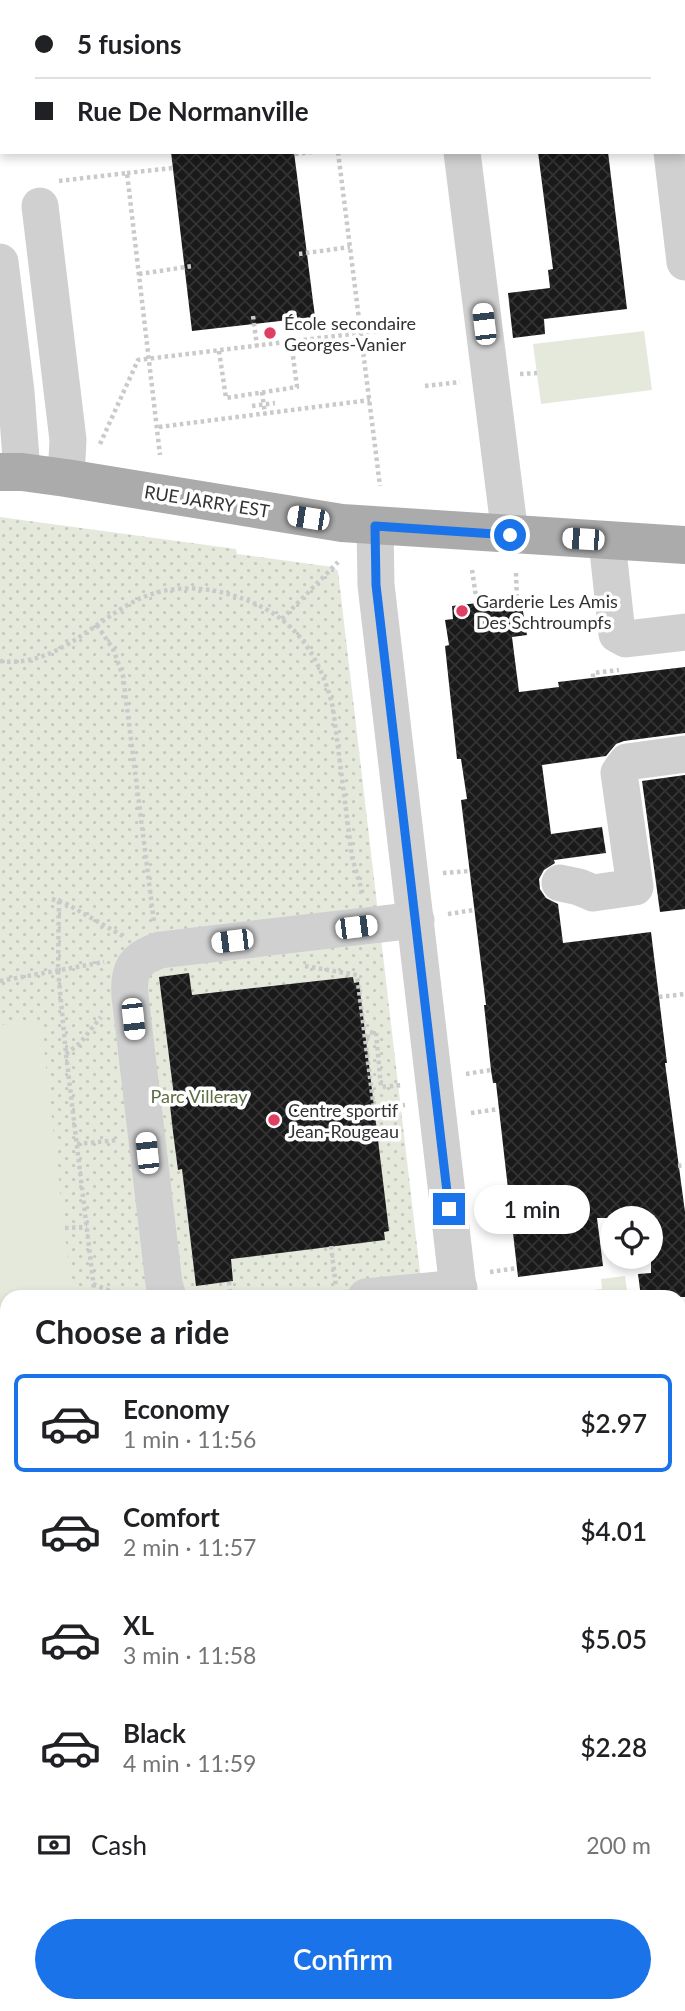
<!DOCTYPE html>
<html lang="en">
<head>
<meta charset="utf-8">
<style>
  :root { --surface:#fff; --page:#f6f6f6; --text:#202124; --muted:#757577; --line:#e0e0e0; --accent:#1a73e8 }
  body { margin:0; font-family:Lato,sans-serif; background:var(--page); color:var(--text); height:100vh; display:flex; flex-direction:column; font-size:26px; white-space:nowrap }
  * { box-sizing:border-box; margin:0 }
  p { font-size:23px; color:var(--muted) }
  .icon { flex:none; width:38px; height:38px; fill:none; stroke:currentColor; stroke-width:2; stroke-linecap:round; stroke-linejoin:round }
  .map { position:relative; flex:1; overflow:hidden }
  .drawer { position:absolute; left:0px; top:1290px; width:686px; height:723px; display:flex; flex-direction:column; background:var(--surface); border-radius:21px 21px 0 0; box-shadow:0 4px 10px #0003 }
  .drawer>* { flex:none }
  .guide { position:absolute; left:0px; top:0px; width:686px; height:154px; box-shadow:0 4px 10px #0003; display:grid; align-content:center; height:154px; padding:0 35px; background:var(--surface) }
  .buttons { position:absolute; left:600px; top:1206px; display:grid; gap:14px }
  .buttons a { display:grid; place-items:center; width:63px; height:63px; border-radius:50%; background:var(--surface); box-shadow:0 4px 10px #0003; font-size:35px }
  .end { position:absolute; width:32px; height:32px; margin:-16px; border:9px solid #1a73e8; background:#fff; box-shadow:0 0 0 4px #fff }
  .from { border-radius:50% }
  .bubble { position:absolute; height:49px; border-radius:24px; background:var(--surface); box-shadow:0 4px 10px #0003; font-size:23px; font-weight:600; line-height:49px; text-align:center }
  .car { position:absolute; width:21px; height:42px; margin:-21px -10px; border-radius:9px; box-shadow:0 0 5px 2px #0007; background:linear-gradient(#fff 24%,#345 0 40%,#fff 0 76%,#345 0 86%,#fff 0) }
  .guide b { display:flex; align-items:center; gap:24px; height:66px; font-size:26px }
  .guide b+b { border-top:2px solid var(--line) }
  .guide i { width:18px; height:18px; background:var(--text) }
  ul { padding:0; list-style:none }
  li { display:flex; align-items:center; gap:21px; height:98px; margin:0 14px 10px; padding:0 21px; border:4px solid transparent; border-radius:10px }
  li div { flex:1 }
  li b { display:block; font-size:26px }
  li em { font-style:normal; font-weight:600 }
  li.on { border-color:var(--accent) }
  li>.icon { width:63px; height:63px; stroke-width:1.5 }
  h2 { padding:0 35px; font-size:32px; line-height:84px }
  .pay { display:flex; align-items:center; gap:18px; height:77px; padding:0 35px; font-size:26px }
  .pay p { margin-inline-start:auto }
  .primary-button { display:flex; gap:14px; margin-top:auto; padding:14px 35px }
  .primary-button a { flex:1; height:80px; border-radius:42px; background:var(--accent); color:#fff; font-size:28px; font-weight:600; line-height:80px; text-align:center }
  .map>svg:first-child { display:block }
  .grass { fill:url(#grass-dots) }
  .garden { fill:#e5e9dc }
  .building { fill:url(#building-cross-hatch) }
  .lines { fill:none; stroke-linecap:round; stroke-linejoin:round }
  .path { stroke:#cacaca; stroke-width:4.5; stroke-dasharray:3.5 3.5; stroke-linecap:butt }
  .minor { stroke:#d0d0d0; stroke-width:37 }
  .major { stroke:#ababab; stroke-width:38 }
  .route { stroke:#1a73e8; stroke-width:9 }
  .poi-dot { fill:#e03f63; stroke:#fff; stroke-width:2.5 }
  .labels { text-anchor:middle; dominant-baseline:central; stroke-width:7; stroke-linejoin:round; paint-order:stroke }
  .poi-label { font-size:18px; fill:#333; stroke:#fff; text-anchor:start }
  .street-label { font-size:18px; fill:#333; stroke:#fff }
  .park-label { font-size:18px; fill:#5d6e41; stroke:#fff }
</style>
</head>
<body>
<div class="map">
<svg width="685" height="2011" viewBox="0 0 685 2011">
  <defs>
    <pattern id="grass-dots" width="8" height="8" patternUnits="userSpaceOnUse" patternTransform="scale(1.75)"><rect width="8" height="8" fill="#e5e9dc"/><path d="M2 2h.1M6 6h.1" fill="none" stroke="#c5c8bd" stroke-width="1.8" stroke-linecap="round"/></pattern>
    <pattern id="building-cross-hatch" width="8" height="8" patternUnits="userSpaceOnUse" patternTransform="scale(1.75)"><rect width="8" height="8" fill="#1a1a1a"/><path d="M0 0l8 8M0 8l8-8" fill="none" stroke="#333"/></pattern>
  </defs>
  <rect width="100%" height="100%" fill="#fff"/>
  <path class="grass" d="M 0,517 L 236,549 L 237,554 L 333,567 L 338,571 L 423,1297 L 7,1297 L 7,2006 L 506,2006 L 507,2011 L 0,2011 Z"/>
  <g class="garden">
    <path d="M 644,331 L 652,390 L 541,404 L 533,344 Z"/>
    <path d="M 41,1021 L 72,1297 L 7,1297 L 7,1386 L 0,1387 L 0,1025 Z"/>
    <path d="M 625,1276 L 628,1297 L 529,1297 L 602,1289 L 601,1279 Z"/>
    <path d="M 7,1440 L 7,1514 L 0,1515 L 0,1441 Z"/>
    <path d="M 7,1842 L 7,2006 L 437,2006 L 438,2011 L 0,2011 L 0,1843 Z"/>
  </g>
  <g class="building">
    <path d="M 171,152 L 294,152 L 315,317 L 192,331 Z"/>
    <path d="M 538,152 L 608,152 L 627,309 L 544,319 L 545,334 L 513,338 L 508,293 L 550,288 L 548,270 L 553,269 Z"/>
    <path d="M 503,600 L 503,602 L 521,600 L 527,635 L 512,637 L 519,692 L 559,687 L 558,682 L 685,667 L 685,733 L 624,741 L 616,744 L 606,756 L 542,765 L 551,834 L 602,827 L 606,853 L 554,860 L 555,863 L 544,870 L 539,879 L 540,889 L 546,898 L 558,904 L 563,943 L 651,932 L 667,1063 L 665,1063 L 685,1212 L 685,1297 L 641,1297 L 638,1274 L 651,1273 L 651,1218 L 597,1218 L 603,1266 L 518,1277 L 496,1083 L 493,1083 L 491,1070 L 484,1005 L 486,1005 L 461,800 L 467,799 L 461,759 L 457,759 L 445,646 L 449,645 L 445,620 L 453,619 L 452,606 Z"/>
    <path d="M 685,775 L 685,909 L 660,912 L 642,781 Z"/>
    <path d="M 189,973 L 192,995 L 353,977 L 354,983 L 359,982 L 389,1231 L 384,1232 L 385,1240 L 231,1259 L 233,1281 L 196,1286 L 182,1169 L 178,1170 L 173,1132 L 169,1096 L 174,1096 L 159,977 Z"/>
  </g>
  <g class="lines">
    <g class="path">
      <path d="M 338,152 L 380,486"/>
      <path d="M 295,154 L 312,152"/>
      <path d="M 127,173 L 173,168"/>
      <path d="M 59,181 L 127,173 L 160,455"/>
      <path d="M 299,254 L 350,247"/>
      <path d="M 139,274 L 193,266"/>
      <path d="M 253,316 L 257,346"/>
      <path d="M 219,351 L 226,398 L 297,387 L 291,341"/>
      <path d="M 520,374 L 537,373"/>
      <path d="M 425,386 L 460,382"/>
      <path d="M 262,392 L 265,414"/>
      <path d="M 252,406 L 275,403"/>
      <path d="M 159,427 L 370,400"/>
      <path d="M 100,444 L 138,360 L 418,326"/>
      <path d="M 472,570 L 477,603"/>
      <path d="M 516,573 L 517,601"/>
      <path d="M 282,619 L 338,562"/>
      <path d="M 97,625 L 113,649 L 123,676 L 154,922"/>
      <path d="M 0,661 C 53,668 90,625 133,602 C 173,580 223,587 262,607 C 302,627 323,666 333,708 L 352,857 L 363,895"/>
      <path d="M 593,677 L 593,673 L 619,670"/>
      <path d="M 443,873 L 469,871"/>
      <path d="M 52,899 L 65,903 L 123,936"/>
      <path d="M 59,901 L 58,970 L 66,1054 L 95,1297"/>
      <path d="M 448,914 L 474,910"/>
      <path d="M 305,966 L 357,975 L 374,1109 L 405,1105"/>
      <path d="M 0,981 L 104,962"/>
      <path d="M 659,997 L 685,994"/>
      <path d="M 368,1038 L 368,1033 L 376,1032 L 381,1087 L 403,1085"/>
      <path d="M 66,1054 L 80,1043 L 101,1017"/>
      <path d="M 466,1074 L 491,1070"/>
      <path d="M 471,1113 L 498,1109"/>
      <path d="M 77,1144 L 118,1140"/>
      <path d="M 678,1166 L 685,1165"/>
      <path d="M 65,1228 L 87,1227"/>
      <path d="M 331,1246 L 336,1287"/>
      <path d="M 490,1272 L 517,1268"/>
      <path d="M 229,1282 L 231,1297"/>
      <path d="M 93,1284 L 125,1297"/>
      <path d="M 0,1551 L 7,1560"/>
      <path d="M 0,1583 L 7,1575"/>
      <path d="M 0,1812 L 7,1812"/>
      <path d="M 482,2006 L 483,2011"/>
    </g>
    <g class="minor">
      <path d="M 652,0 L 652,2"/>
      <path d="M 462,152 L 510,535"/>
      <path d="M 672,152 L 685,262"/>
      <path d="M 40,206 L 68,440 L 66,478"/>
      <path d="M 0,262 L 16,392 L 22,472"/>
      <path d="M 375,526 L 376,585 L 459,1297"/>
      <path d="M 607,541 L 617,634 L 626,639 L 685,632"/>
      <path d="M 560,883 L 579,887 L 593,893 L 635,887 L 619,773 L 627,762 L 685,754"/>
      <path d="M 168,1297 L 164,1284 L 130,996 C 128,969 134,959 160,950 L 416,920"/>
      <path d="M 366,1297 L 459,1288"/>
      <path d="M 679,1611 L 685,1610"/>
      <path d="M 542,2006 L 542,2011"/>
    </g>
    <path class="major" d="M 0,472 L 22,472 L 66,478 L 342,523 L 685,545"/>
  </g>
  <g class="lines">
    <path class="route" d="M 449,1209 L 376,585 L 375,526 L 510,535"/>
  </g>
  <g class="poi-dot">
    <circle cx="270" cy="333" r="7"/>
    <circle cx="462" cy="611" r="7"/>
    <circle cx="274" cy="1120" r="7"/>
  </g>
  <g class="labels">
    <g class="poi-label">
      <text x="284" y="323">École secondaire<tspan x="284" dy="21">Georges-Vanier</tspan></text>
      <text x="476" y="601">Garderie Les Amis<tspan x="476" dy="21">Des Schtroumpfs</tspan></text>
      <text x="288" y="1110">Centre sportif<tspan x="288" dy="21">Jean-Rougeau</tspan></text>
    </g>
    <g class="street-label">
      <text transform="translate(207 501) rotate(9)">RUE JARRY EST</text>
    </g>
    <g class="park-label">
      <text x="199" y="1096">Parc Villeray</text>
    </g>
  </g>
</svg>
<div class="buttons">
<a><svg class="icon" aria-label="locate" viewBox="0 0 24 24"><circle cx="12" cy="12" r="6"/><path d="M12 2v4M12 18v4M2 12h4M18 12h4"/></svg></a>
</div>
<i class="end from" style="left:510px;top:535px"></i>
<i class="end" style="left:449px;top:1209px"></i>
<div class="bubble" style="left:474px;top:1185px;width:116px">1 min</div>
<i class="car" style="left:484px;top:324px;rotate:353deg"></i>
<i class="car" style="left:308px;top:518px;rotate:279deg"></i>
<i class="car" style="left:583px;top:539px;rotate:274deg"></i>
<i class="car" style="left:356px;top:927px;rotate:83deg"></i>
<i class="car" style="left:232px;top:941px;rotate:263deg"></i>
<i class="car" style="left:133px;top:1019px;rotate:174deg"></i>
<i class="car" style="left:147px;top:1153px;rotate:354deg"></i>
<div class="guide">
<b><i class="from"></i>5 fusions</b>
<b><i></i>Rue De Normanville</b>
</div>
<section class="drawer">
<h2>Choose a ride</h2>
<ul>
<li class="on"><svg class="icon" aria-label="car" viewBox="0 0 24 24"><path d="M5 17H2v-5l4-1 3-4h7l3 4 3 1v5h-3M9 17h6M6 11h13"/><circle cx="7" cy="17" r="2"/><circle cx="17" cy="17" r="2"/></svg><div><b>Economy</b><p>1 min · 11:56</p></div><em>$2.97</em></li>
<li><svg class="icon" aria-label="car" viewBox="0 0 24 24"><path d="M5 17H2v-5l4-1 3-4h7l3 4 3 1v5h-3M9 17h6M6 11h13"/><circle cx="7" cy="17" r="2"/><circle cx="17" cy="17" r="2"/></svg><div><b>Comfort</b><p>2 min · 11:57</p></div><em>$4.01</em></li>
<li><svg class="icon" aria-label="car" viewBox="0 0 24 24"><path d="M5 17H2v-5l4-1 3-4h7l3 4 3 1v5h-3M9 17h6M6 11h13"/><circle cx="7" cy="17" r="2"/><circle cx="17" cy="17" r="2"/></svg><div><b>XL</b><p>3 min · 11:58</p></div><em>$5.05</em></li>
<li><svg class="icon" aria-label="car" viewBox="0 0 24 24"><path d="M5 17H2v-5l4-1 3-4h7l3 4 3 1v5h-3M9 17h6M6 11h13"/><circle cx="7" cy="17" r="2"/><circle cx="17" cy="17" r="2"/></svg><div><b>Black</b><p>4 min · 11:59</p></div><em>$2.28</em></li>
</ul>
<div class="pay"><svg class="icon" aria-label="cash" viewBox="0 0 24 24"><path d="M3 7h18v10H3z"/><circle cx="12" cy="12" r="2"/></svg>Cash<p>200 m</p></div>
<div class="primary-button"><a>Confirm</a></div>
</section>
</div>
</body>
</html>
